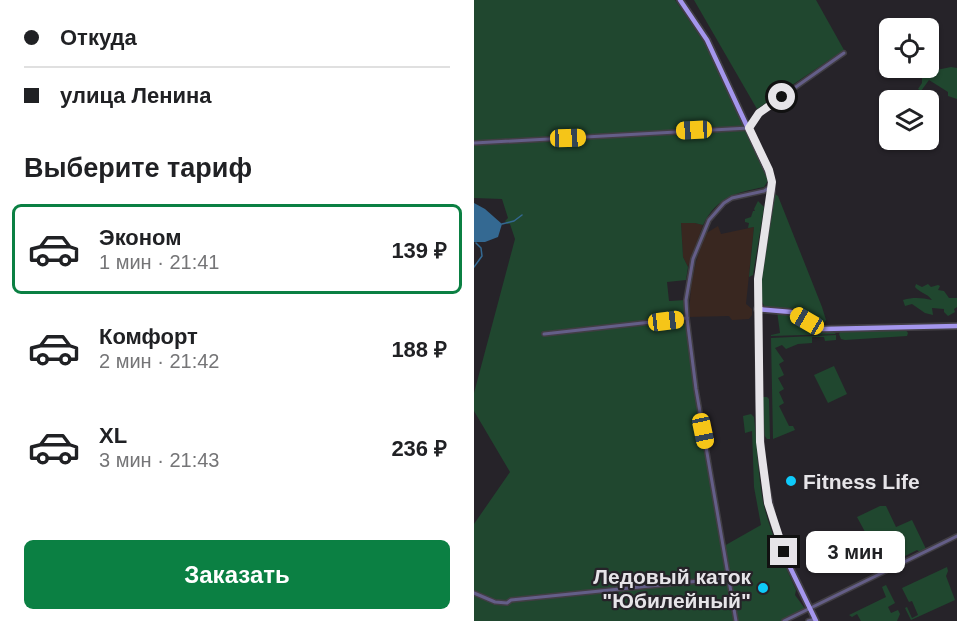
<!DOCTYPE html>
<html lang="ru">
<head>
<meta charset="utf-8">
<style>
  :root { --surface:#fff; --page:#f2f2f2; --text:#202124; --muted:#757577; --line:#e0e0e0; --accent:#0b8043 }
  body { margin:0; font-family:Helvetica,sans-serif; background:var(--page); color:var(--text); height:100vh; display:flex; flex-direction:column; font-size:22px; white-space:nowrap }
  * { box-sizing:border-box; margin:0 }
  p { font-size:20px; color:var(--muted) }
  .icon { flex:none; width:33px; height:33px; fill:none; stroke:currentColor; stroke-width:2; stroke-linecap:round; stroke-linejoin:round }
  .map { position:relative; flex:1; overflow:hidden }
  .drawer { display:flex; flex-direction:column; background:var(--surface); width:474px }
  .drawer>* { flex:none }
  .top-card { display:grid; align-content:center; height:132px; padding:0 24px; background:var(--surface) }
  .controls { position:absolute; left:405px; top:18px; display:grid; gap:12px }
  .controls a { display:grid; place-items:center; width:60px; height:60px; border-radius:9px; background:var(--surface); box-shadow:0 2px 4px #0004; font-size:30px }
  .end { position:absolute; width:27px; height:27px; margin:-14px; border:8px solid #e6e4e8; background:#111; box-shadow:0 0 0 3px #111 }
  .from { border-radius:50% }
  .bubble { position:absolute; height:42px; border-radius:9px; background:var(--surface); box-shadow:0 2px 4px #0004; font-size:20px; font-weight:700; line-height:42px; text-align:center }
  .car { position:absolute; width:18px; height:36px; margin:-18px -9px; border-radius:8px; box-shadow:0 0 4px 2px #0007; background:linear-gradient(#f5c518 24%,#345 0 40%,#f5c518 0 76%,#345 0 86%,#f5c518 0) }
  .top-card b { display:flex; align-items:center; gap:21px; height:57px; font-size:22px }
  .top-card b+b { border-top:2px solid var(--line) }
  .top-card i { width:15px; height:15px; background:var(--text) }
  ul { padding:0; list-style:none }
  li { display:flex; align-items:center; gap:18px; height:90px; margin:0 12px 9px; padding:0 12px; border:3px solid transparent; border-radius:9px }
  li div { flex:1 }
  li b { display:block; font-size:22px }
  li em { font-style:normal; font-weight:700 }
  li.selected { border-color:var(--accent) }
  li>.icon { width:54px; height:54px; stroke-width:1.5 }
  h2 { padding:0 24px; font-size:27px; line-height:72px }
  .cta { display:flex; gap:12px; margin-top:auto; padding:12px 24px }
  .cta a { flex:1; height:69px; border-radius:9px; background:var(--accent); color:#fff; font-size:24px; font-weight:700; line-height:69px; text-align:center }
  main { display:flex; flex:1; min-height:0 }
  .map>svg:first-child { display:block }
  .commercial { fill:#392720 }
  .green { fill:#20472f }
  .water { fill:#346992 }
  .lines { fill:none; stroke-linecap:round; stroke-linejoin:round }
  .stream { stroke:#346992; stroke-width:1.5 }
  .minor-casing { stroke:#413e44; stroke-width:6 }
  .major-casing { stroke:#413e44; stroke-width:8 }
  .minor { stroke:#645e88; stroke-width:3 }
  .major { stroke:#a496ed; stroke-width:4.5 }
  .route { stroke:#e6e4e8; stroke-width:8 }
  .poi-dot { fill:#0ecafa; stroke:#262329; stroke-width:2 }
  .labels { text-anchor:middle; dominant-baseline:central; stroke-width:4.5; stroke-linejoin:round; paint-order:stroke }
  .poi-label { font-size:21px; font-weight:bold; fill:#e6e4e8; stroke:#262329; text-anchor:start }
</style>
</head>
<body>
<main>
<section class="drawer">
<div class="top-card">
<b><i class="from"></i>Откуда</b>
<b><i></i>улица Ленина</b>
</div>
<h2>Выберите тариф</h2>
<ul>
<li class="selected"><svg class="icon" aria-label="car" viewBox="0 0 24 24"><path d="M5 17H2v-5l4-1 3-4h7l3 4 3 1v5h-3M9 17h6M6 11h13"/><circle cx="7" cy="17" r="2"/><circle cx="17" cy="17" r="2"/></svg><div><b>Эконом</b><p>1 мин · 21:41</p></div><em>139 ₽</em></li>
<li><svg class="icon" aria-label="car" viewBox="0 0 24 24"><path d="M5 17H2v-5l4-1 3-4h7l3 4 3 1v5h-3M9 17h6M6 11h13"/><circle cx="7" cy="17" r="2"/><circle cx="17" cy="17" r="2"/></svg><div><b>Комфорт</b><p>2 мин · 21:42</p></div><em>188 ₽</em></li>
<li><svg class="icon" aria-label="car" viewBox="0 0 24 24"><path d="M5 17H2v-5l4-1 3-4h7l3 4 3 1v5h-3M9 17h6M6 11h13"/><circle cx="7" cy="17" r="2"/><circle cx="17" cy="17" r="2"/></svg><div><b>XL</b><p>3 мин · 21:43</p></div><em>236 ₽</em></li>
</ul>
<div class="cta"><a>Заказать</a></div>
</section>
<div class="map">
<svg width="483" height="621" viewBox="0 0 483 621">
  <rect width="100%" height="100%" fill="#262329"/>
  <g class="commercial">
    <path d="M 207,223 L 221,223 L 229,225 L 214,267 L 209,257 Z"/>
    <path d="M 244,226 L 247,234 L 280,227 L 272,304 L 278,309 L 278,315 L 275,319 L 258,320 L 255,316 L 215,317 L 217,285 L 222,262 L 231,234 Z"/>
  </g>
  <g class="green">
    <path d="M 0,0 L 201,0 L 232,45 L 295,179 L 290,187 C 261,193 243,197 229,225 L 221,223 L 207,223 L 209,257 L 214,267 L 212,280 L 193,282 L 195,301 L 212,300 L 219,364 L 250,546 L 287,525 L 280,487 L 278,431 L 271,433 L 269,416 L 277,414 L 280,417 C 283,446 284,474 289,502 C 296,532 309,561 322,590 L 321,595 L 332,610 L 310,621 L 0,621 L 0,524 L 36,472 L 0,411 L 0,393 L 41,239 L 36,224 L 33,224 L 31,221 L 34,218 L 28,199 L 0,198 Z"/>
    <path d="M 220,0 L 342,0 L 370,50 L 283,109 Z"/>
    <path d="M 477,67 L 483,68 L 483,99 L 474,96 L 474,92 L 455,80 L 447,91 L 444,89 L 448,83 L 448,73 Z"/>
    <path d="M 301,194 L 304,196 L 348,307 L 352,320 L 348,326 L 316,309 L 291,307 C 278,292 297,215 301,194 Z"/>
    <path d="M 284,201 L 290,207 L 279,275 L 275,277 L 280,227 L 274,228 L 275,223 L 271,222 L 271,219 L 277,217 L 279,211 L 281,211 L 280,209 Z"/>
    <path d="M 442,284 L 448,287 L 454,284 L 457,287 L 464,285 L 466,286 L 464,290 L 470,291 L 475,298 L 483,298 L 483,307 L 480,309 L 481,312 L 474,316 L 470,312 L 470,309 L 458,308 L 459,315 L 451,313 L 438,304 L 431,306 L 429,300 C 440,297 448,298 458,300 C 453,293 446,293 441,287 Z"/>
    <path d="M 303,311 C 324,316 339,330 360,332 L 362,334 L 297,336 L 297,335 L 306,333 Z"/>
    <path d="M 431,329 L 434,333 L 433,336 L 371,340 L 367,339 L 365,334 L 367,331 Z"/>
    <path d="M 362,335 L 362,340 L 351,341 L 350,337 L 338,337 L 338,343 L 324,344 L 312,349 L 308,345 L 301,348 L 310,361 L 305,364 L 310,375 L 304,378 L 310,389 L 305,392 L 310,403 L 305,406 L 315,426 L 319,426 L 321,430 L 299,439 L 297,338 Z"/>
    <path d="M 360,366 L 373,394 L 354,403 L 340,375 Z"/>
    <path d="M 289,397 L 293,397 L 295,399 L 296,439 L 293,439 L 290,435 Z"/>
    <path d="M 406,506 L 412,506 L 422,527 L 438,520 L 452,549 L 446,552 L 443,550 L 427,558 L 426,561 L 411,569 L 383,517 Z"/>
    <path d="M 473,567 L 474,571 L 472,576 L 481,600 L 437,620 L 431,608 L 433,607 L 438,618 L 444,615 L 438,601 L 435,602 L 428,588 Z"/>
    <path d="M 412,585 L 421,603 L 414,607 L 417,613 L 424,610 L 426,614 L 423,621 L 387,621 L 383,614 L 378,617 L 375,615 L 412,597 L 408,587 Z"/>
  </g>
  <path class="water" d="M 0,203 L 11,209 L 28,224 L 24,237 L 11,242 L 0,242 Z"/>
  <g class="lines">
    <g class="stream">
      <path d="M 28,224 L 40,221 L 48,215"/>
      <path d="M 0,267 L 8,256 L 7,248 L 2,243"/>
    </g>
    <g class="minor-casing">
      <g id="minor">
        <path d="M 0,143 L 275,128 L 285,113 L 370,53"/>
        <path d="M 70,334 L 213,318"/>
        <path d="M 0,593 L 21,602 L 33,603 L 37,600 L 255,578"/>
        <path d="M 262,621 L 222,389 L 213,318 L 212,300 L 219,259 L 235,220 L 250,203 L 258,198 L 290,191 L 298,186"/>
        <path d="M 310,621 L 483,536"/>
        <path d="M 334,621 L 341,619"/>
      </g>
    </g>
    <g class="major-casing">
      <g id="major">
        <path d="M 206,0 L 233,40 L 297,178 L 298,191 L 284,279 L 285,399 L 288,464 L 299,520 L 314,563 L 342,621"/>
        <path d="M 283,309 L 317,312 L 349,329 L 483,326"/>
      </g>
    </g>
    <use href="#minor" class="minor"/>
    <use href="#major" class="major"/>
  </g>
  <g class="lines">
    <path class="route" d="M 308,97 L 285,113 L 275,128 L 295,170 L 298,182 L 284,279 L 286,442 L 294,503 L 310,552"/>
  </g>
  <g class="poi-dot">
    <circle cx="317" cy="481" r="6"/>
    <circle cx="289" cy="588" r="6"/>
  </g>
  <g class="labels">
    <g class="poi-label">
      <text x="329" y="481">Fitness Life</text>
      <text x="277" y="576" text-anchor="end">Ледовый каток<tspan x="277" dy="24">"Юбилейный"</tspan></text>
    </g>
  </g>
</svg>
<div class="controls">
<a><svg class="icon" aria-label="locate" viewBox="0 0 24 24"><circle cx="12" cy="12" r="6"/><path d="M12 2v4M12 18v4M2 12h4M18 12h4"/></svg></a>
<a><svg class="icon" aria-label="layers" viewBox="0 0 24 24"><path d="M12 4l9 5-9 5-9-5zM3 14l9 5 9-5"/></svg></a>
</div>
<i class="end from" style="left:308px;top:97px"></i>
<i class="end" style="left:310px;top:552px"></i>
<div class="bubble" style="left:332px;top:531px;width:99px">3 мин</div>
<i class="car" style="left:220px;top:130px;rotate:267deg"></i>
<i class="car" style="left:94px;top:138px;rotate:88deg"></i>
<i class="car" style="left:192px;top:321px;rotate:83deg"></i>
<i class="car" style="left:333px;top:321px;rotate:300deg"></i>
<i class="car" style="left:229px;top:431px;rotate:168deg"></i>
</div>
</main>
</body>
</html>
